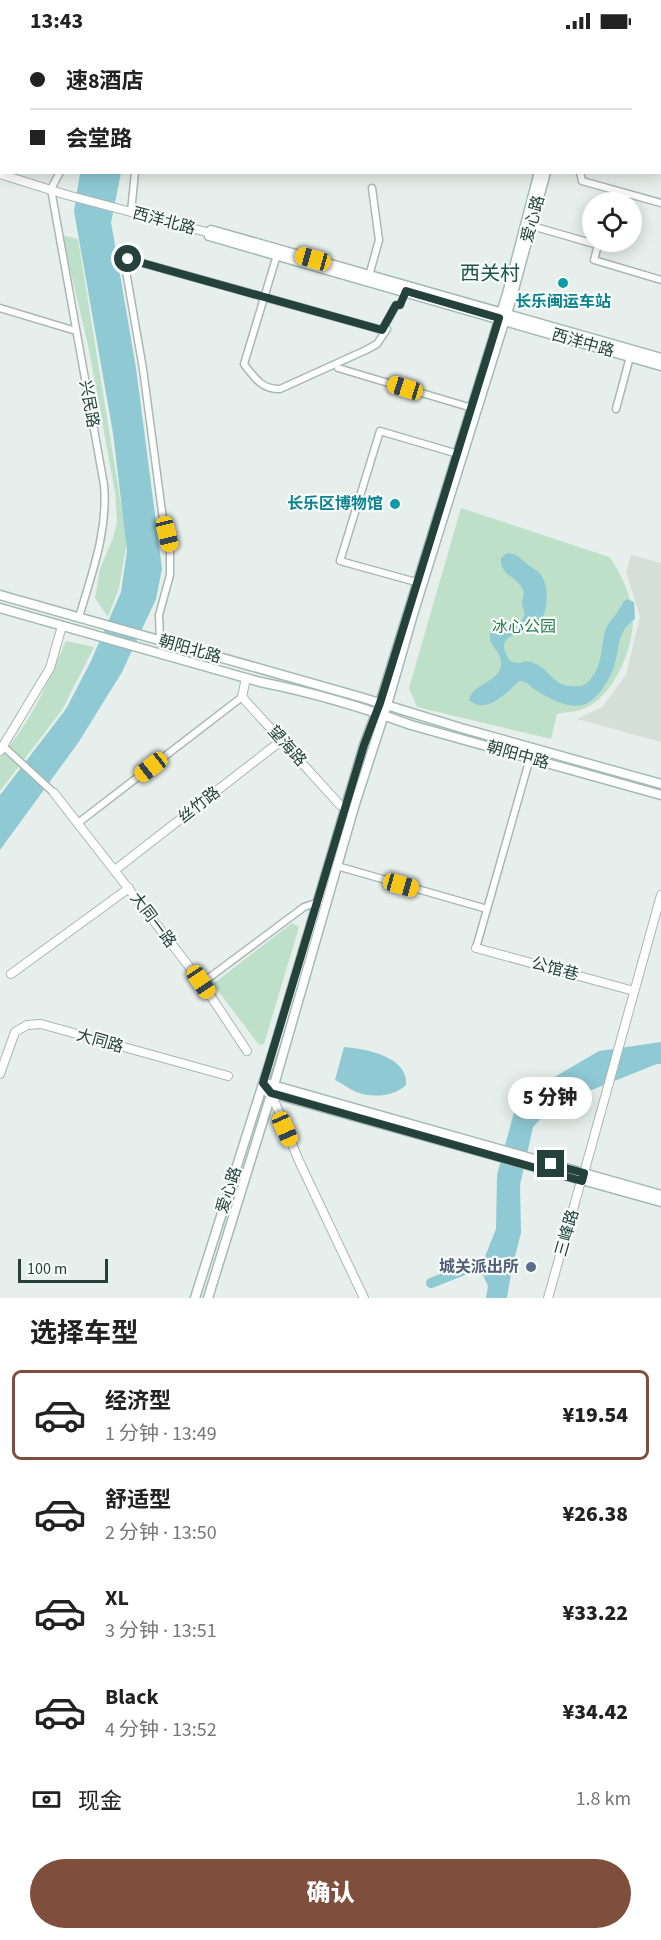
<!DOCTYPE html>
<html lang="zh">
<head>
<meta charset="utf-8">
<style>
  :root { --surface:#fff; --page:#f6f6f6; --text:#222; --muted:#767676; --line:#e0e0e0; --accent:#804e3d }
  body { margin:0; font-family:"Source Sans 3","Noto Sans SC",sans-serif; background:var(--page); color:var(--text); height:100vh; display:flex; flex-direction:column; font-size:22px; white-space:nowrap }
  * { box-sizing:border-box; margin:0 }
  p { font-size:20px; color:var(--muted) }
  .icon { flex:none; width:33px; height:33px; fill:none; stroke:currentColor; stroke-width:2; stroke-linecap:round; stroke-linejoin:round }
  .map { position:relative; height:1256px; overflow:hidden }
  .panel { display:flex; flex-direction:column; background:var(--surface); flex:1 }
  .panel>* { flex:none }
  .top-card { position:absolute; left:0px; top:0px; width:662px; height:132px; box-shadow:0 3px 15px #0003; display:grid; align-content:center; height:132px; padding:0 30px; background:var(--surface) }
  .buttons { position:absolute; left:582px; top:150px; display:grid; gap:12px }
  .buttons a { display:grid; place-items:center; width:60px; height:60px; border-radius:50%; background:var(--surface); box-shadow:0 3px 15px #0003; font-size:30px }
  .scale { position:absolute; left:18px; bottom:15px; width:90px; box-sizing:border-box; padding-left:6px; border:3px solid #24423a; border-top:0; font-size:16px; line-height:21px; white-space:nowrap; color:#24423a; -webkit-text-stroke:4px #f7fbf9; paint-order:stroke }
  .end { position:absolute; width:27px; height:27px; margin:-14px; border:8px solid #24423a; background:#fff; box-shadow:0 0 0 3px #fff }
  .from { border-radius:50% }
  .bubble { position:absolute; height:42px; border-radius:21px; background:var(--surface); box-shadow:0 3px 15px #0003; font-size:20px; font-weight:800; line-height:42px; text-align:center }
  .car { position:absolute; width:18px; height:36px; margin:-18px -9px; border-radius:8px; box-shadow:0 0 4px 2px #0007; background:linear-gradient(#f5c518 24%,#345 0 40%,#f5c518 0 76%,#345 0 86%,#f5c518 0) }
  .top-card b { display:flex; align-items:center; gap:21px; height:57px; font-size:22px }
  .top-card b+b { border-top:2px solid var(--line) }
  .top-card i { width:15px; height:15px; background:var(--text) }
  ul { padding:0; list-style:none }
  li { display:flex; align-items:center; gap:18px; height:90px; margin:0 12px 9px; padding:0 18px; border:3px solid transparent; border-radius:9px }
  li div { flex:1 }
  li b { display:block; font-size:22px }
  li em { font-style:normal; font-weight:800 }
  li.active { border-color:var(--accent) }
  li>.icon { width:54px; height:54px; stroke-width:1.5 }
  h2 { padding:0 30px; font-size:27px; line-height:72px }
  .pay { display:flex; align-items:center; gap:15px; height:66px; padding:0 30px; font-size:22px }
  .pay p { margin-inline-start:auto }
  .primary-button { display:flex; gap:12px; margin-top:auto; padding:12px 30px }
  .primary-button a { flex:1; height:69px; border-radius:36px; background:var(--accent); color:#fff; font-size:24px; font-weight:800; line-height:69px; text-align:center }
  .status { display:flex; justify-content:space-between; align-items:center; height:42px; padding:0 30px; background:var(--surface); direction:ltr }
  .status svg { height:16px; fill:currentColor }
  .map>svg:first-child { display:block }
  .built { fill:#d4dfda }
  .green { fill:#bfe0c8 }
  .water { fill:#8ec9d4 }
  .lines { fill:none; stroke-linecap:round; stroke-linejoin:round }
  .river { stroke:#8ec9d4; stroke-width:10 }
  .minor-casing { stroke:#a8b8b2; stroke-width:9 }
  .tertiary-casing { stroke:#a8b8b2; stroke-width:10 }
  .secondary-casing { stroke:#a4bbb3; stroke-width:11 }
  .minor { stroke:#fff; stroke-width:6 }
  .tertiary { stroke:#fff; stroke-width:8 }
  .secondary { stroke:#fff; stroke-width:8 }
  .route { stroke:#24423a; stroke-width:8 }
  .culture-dot { fill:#0f9aa8; stroke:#f7fbf9; stroke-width:2 }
  .service-dot { fill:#5c6f8a; stroke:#f7fbf9; stroke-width:2 }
  .labels { text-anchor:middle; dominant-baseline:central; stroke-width:4.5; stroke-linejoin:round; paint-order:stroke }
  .street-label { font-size:16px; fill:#24423a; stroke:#f7fbf9 }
  .culture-label { font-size:16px; font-weight:bold; fill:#0d838f; stroke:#f7fbf9 }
  .park-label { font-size:16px; fill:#2d7a4b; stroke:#f7fbf9 }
  .service-label { font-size:16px; font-weight:bold; fill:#4e5e75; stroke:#f7fbf9; text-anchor:end }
  .quarter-label { font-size:20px; fill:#1f5548; stroke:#f7fbf9 }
</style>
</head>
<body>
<div class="status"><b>13:43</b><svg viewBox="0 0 49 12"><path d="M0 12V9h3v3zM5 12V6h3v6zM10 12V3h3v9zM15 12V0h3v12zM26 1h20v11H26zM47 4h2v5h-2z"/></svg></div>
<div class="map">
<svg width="661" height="1256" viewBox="0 0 661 1256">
  <rect width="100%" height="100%" fill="#e6efeb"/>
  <path class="built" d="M 631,513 L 661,521 L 661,700 L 577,677 L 602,665 L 626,633 L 640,574 L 626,530 Z"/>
  <g class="green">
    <path d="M 62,193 L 78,197 L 127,499 L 119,546 L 108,575 L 95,556 L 100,527 L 113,496 L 117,481 L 115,450 L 88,303 Z"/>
    <path d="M 461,466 L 609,515 C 619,527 629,550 632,566 C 638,597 616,653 585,666 C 577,670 566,670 557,672 L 551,697 L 417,665 L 409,646 Z"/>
    <path d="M 66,599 L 94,605 L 62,668 L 0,749 L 0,715 C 31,681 48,640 66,599 Z"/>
    <path d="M 292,881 L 299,885 L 264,1002 L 259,1003 L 213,942 Z"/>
  </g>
  <g class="water">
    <path d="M 80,131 L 121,131 L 111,180 L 136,326 L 162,527 L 156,557 L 122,630 L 78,701 L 0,808 L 0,753 L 66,667 L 91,619 L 121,550 L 127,509 L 113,391 L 74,169 Z"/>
    <path d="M 507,511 C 517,512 520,516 527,522 C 531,525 538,529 541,533 C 550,546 548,569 539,582 C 532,594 493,588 507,614 C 509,619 512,620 518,621 C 523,621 526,618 531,620 C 552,627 552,647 578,644 C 583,644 586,642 590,638 C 604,621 600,605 606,586 C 609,580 613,576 617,571 C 621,566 621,561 627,557 L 634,560 L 635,577 C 616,591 621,601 615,621 C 611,636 597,660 582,663 C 567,667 546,655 534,647 C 529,643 526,639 519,639 C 507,650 487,674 469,658 C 472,642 497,641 501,624 C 504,606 478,603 497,580 L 518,580 L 522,578 L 525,572 C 524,569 523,566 522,563 C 522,556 525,554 523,548 C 517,534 499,533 501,516 Z"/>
    <path d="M 661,1000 L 661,1022 L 657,1022 L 589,1049 L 548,1069 L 533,1085 L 520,1143 L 521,1191 L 512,1226 L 507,1256 L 486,1256 L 488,1244 L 480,1227 L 496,1187 L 497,1133 L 516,1063 L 532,1048 L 599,1009 Z"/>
    <path d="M 344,1005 C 366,1007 408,1014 406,1043 C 394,1055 371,1056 356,1050 C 349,1047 342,1041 335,1038 Z"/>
  </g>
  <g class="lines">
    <path class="river" d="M 431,1241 L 477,1223 L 494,1219"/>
    <g class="minor-casing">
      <g id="minor">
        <path d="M 107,2 L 108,0"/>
        <path d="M 176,2 L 177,0"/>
        <path d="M 660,119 L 661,119"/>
        <path d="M 60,130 L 51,147 L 104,443 C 108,489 92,531 79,575"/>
        <path d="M 580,130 L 582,139 L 661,161"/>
        <path d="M 131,170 L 135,130"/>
        <path d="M 532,184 L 598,203 L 594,218 L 661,238"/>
        <path d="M 277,213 L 244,322 C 254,335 262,348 280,347 L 366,308 L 377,302 L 387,287"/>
        <path d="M 369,234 L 379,198 L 372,146"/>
        <path d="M 0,266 L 76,289"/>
        <path d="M 338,326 L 472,366"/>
        <path d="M 616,367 L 631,311"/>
        <path d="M 416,540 L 340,519 L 380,389 L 458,412"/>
        <path d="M 160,598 L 159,573 L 170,533 L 170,508 L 163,477 L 143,327 L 126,229 L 128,217 L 382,288 L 396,263 L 400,263"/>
        <path d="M 4,705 L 54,751"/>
        <path d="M 78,781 L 242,655"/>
        <path d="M 337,824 L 487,867"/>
        <path d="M 476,906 L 530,716"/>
        <path d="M 202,941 L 304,865 L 319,860"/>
      </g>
    </g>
    <g class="tertiary-casing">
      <g id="tertiary">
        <path d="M 0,132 L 67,153 L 210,191"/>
        <path d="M 246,636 L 242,655 L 340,763 L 346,765"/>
        <path d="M 0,709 L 50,626 L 62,584"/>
        <path d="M 54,751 L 202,941 L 247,1009"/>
        <path d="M 115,828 L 282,698"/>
        <path d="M 476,906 L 634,949"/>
        <path d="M 11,932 L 129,846"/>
        <path d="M 0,1032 L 15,990 L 27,983 L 41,982 L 228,1034"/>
        <path d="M 263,1040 L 271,1051 L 299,1119 L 364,1256"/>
        <path d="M 584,1131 L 661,853"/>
        <path d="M 548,1256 L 581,1139"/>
      </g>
    </g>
    <g class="secondary-casing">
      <g id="secondary">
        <path d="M 579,2 L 583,0"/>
        <path d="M 661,316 L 211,188 L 209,194 L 661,324"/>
        <path d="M 0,553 L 360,655 L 461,686 L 661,742"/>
        <path d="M 0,566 L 260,640 C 311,650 362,665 411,683 L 661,753"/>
        <path d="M 269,1042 L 661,1153"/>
        <path d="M 267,1050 L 661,1160"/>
        <path d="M 195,1256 L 275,1004 L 364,703 L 380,661 L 507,252 L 539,130"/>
        <path d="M 208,1256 L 274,1043 L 355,762 L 387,663 L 414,569 L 512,255 L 546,130"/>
      </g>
    </g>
    <use href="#minor" class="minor"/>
    <use href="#tertiary" class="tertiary"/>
    <use href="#secondary" class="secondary"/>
  </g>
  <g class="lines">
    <path class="route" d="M 128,217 L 382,288 L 396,263 L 400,263 L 406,249 L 499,276 L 380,661 L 364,703 L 263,1041 L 271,1051 L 582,1139 L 584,1131 L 551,1122"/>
  </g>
  <g class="culture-dot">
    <circle cx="563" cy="241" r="6"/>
    <circle cx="395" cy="462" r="6"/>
  </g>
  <circle class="service-dot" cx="531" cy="1225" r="6"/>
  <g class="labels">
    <g class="street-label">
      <text transform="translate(533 177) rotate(-75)">爱心路</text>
      <text transform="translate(164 179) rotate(15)">西洋北路</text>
      <text transform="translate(583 301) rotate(16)">西洋中路</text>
      <text transform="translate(89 362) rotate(80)">兴民路</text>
      <text transform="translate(190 607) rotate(16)">朝阳北路</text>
      <text transform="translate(287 704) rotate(48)">望海路</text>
      <text transform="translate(518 713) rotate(16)">朝阳中路</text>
      <text transform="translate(199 763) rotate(-38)">丝竹路</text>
      <text transform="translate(153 878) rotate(53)">大同一路</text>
      <text transform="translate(555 927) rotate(15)">公馆巷</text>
      <text transform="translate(100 999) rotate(16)">大同路</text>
      <text transform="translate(229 1148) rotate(-72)">爱心路</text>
      <text transform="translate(567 1191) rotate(-74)">三峰路</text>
    </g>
    <g class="culture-label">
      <text x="563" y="260">长乐闽运车站</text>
      <text x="383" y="462" text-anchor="end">长乐区博物馆</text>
    </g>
    <g class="park-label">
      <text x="524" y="585">冰心公园</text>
    </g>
    <g class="service-label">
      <text x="519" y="1225">城关派出所</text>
    </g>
    <g class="quarter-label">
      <text x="490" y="232">西关村</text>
    </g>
  </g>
</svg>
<div class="buttons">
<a><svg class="icon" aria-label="locate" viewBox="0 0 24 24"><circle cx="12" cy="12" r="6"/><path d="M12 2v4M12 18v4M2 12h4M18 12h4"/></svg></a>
</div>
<div class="scale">100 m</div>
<i class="end from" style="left:128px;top:217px"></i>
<i class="end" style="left:551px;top:1122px"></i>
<div class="bubble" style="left:508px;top:1035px;width:84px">5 分钟</div>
<i class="car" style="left:313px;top:217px;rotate:286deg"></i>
<i class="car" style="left:405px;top:346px;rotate:287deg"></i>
<i class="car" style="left:167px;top:492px;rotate:166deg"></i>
<i class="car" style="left:151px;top:725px;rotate:232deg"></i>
<i class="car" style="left:401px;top:843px;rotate:106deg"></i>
<i class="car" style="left:201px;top:940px;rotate:146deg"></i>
<i class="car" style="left:285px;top:1087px;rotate:156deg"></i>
<div class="top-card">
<b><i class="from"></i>速8酒店</b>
<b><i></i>会堂路</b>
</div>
</div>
<section class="panel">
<h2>选择车型</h2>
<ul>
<li class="active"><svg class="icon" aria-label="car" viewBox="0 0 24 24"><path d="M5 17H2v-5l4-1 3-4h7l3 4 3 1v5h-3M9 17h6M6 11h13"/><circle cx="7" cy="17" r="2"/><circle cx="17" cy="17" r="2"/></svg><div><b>经济型</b><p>1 分钟 · 13:49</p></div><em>¥19.54</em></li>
<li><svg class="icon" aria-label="car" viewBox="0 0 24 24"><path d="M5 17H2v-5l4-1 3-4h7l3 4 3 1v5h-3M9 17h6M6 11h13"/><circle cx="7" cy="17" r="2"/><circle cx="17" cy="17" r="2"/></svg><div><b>舒适型</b><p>2 分钟 · 13:50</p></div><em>¥26.38</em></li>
<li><svg class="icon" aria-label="car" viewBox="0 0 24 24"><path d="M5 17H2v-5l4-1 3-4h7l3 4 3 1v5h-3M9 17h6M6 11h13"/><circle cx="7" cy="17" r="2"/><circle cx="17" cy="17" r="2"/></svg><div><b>XL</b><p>3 分钟 · 13:51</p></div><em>¥33.22</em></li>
<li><svg class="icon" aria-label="car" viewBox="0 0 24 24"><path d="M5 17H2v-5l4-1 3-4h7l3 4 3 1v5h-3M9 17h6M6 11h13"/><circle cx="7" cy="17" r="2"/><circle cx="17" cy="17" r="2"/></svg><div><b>Black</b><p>4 分钟 · 13:52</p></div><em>¥34.42</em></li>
</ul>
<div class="pay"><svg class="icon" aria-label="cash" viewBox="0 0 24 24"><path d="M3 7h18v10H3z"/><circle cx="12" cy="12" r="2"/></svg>现金<p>1.8 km</p></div>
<div class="primary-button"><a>确认</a></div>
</section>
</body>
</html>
